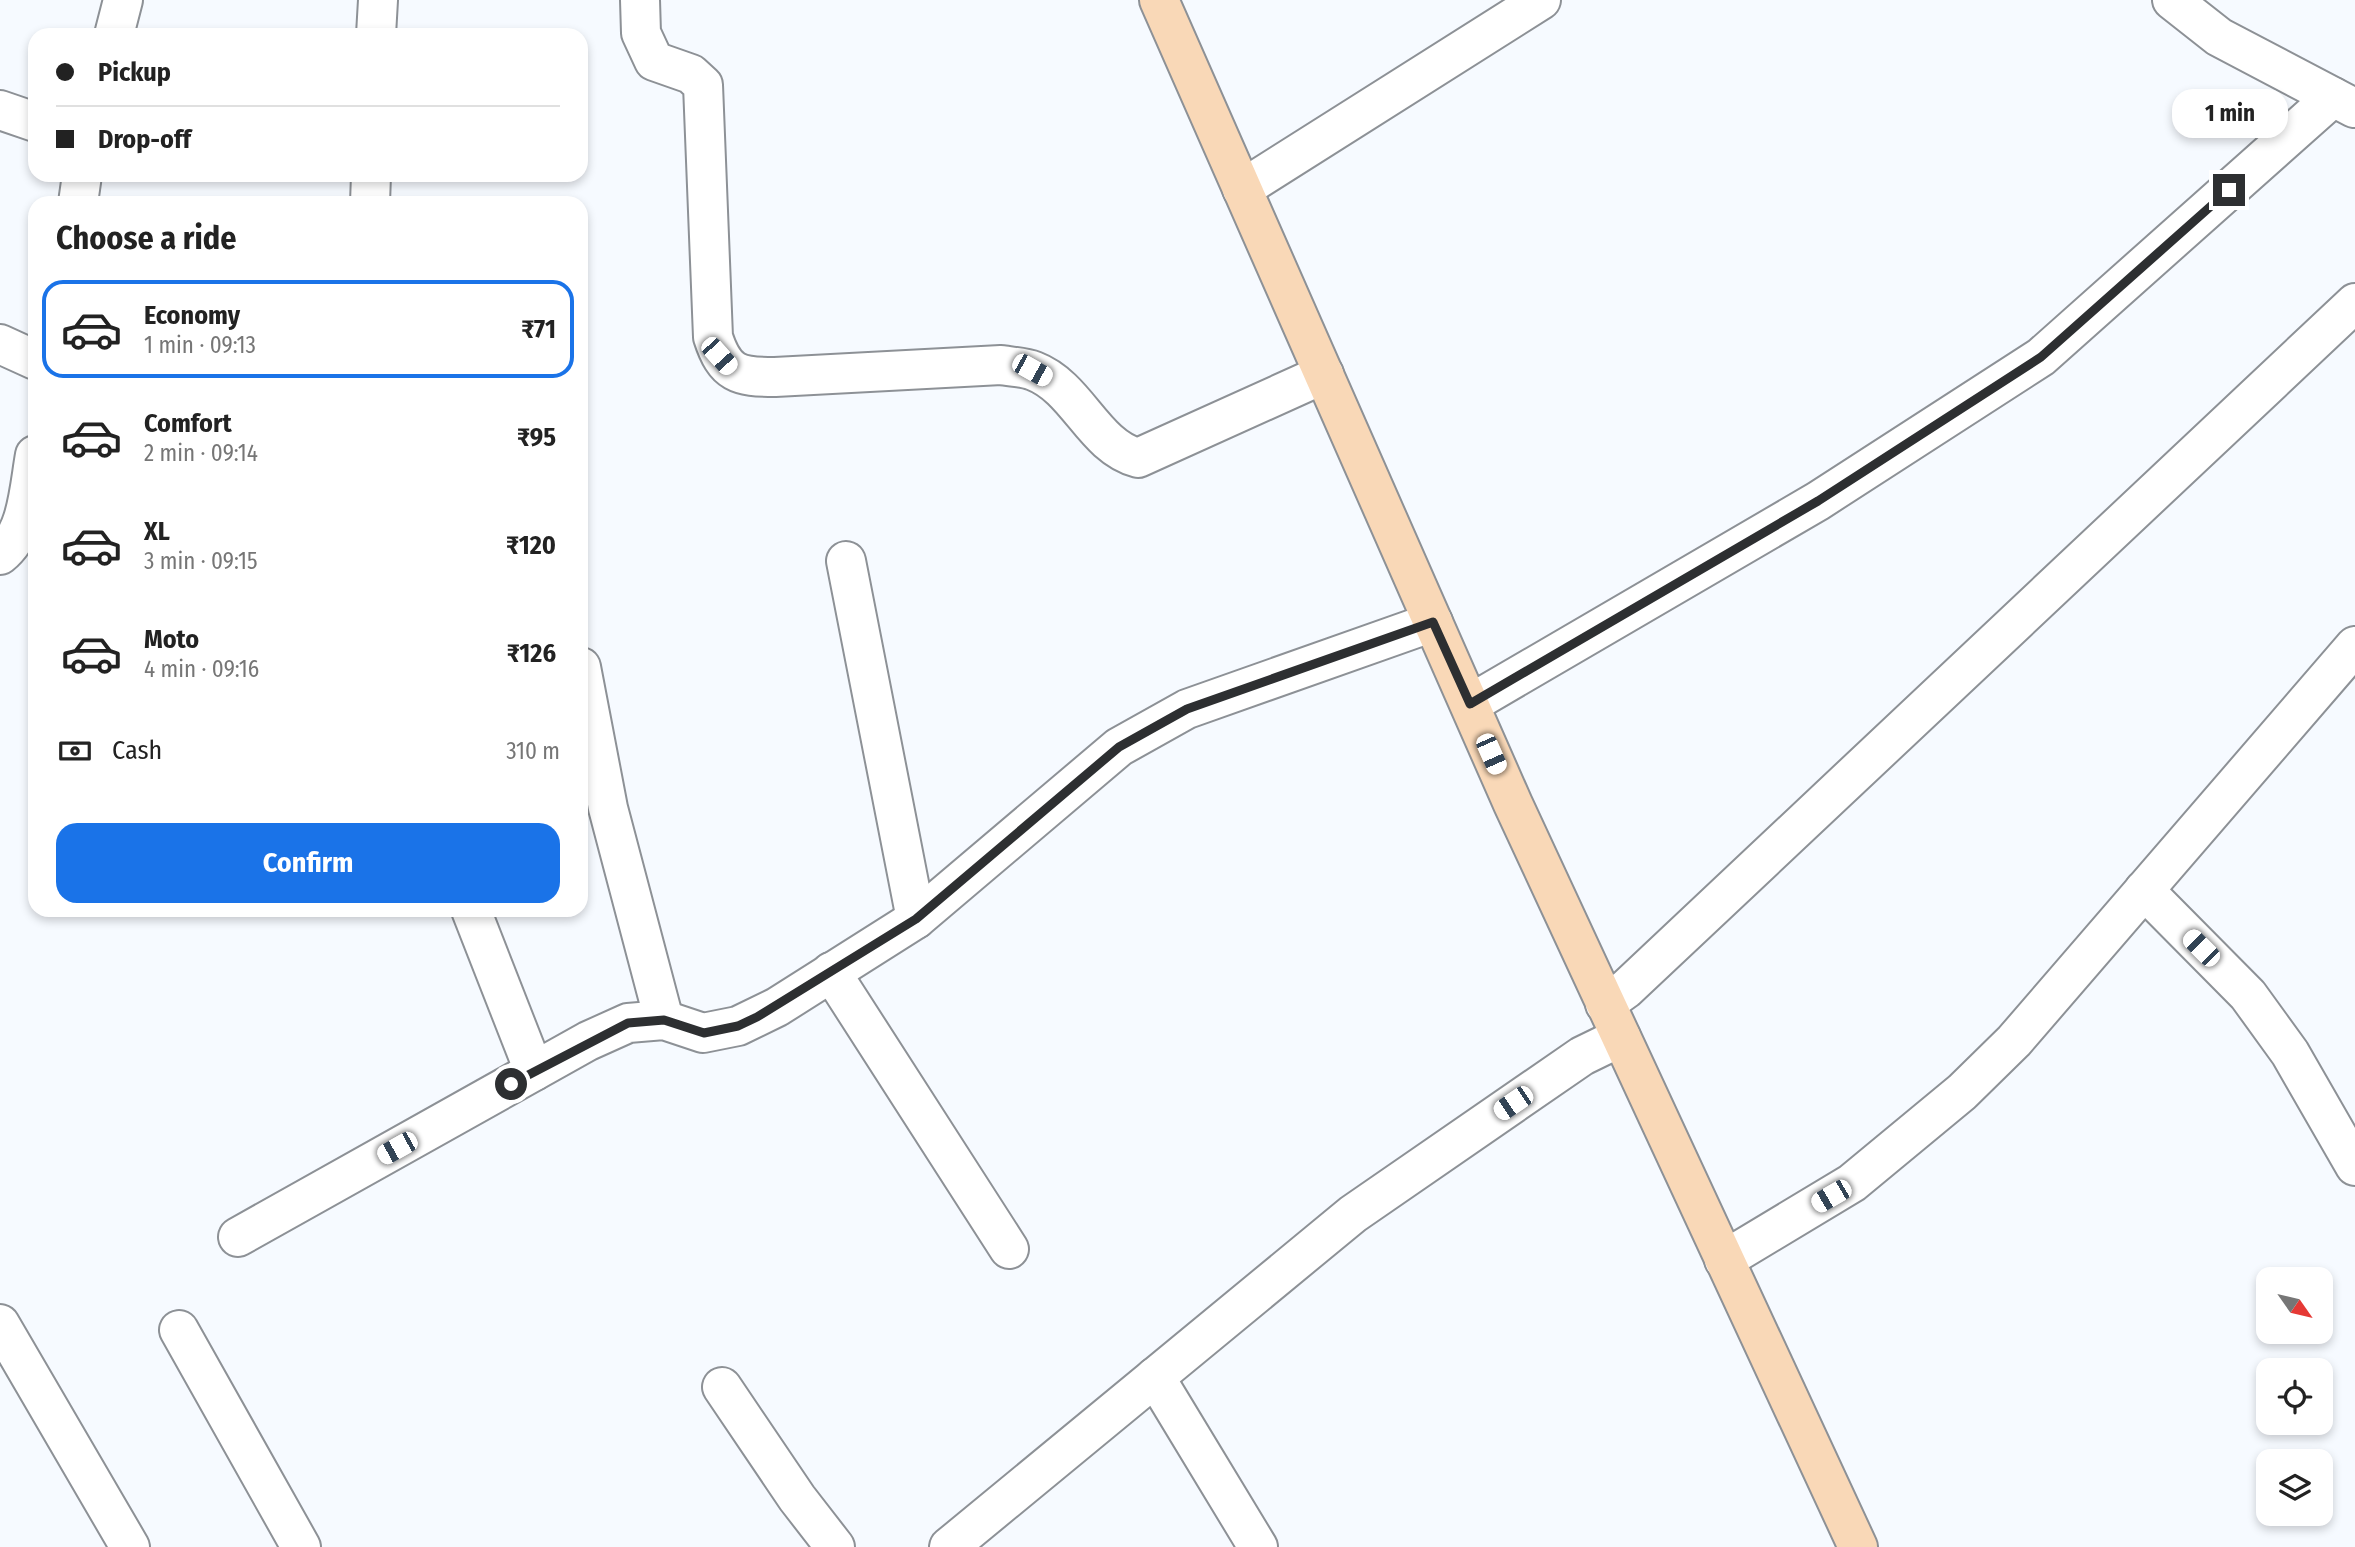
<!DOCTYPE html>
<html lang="en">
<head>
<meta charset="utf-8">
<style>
  :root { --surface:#fff; --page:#f2f2f2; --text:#222; --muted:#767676; --line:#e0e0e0; --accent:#1a73e8 }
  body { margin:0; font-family:"Fira Sans Condensed",sans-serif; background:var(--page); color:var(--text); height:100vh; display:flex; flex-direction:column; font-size:26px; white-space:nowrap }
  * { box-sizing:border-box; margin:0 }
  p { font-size:23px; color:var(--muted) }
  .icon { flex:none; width:38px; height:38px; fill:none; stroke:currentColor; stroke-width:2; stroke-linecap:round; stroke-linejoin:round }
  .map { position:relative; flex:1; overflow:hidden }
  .panel { position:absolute; left:28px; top:196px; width:560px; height:721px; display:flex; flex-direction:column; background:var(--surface); border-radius:21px; box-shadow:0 4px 10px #0003 }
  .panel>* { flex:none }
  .banner { position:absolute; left:28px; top:28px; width:560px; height:154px; border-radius:21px; box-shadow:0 4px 10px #0003; display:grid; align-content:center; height:154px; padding:0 28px; background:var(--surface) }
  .needle { width:46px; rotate:124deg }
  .buttons { position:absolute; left:2256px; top:1267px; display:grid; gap:14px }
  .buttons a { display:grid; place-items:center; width:77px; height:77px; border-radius:14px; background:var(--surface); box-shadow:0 4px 10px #0003; font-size:35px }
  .end { position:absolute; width:32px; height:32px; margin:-16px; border:9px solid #2d2f31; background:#fff; box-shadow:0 0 0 4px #fff }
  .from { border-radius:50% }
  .bubble { position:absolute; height:49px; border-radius:21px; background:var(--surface); box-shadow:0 4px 10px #0003; font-size:23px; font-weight:700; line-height:49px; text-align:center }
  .car { position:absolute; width:21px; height:42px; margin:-21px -10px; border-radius:9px; box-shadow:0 0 5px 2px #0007; background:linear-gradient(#fff 24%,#345 0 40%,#fff 0 76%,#345 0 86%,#fff 0) }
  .banner b { display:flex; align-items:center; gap:24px; height:66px; font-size:26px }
  .banner b+b { border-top:2px solid var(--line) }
  .banner i { width:18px; height:18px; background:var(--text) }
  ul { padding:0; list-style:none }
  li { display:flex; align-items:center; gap:21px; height:98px; margin:0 14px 10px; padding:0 14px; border:4px solid transparent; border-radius:21px }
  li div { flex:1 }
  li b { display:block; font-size:26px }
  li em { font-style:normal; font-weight:700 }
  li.selected { border-color:var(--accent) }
  li>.icon { width:63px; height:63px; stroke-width:1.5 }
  h2 { padding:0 28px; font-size:32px; line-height:84px }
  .pay { display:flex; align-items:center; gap:18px; height:77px; padding:0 28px; font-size:26px }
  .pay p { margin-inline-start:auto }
  .button { display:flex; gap:14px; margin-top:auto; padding:14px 28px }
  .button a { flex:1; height:80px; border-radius:21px; background:var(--accent); color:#fff; font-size:28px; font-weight:700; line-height:80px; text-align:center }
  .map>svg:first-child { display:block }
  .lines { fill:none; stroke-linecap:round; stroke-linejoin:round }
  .street-casing { stroke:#8d9196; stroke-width:42 }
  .secondary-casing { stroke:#8d9196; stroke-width:42 }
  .street { stroke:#fff; stroke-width:38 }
  .secondary { stroke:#f9d8b7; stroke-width:38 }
  .route { stroke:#2d2f31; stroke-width:9 }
</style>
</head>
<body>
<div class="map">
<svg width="2355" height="1547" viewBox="0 0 2355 1547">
  <rect width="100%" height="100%" fill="#f6faff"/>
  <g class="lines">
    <g class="street-casing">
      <g id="street">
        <path d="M 640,0 L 641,33 L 654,61 L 691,74 L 703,85 L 713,337 C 725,374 738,377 775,377 L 1001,365 C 1012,367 1024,367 1034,371 C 1078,388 1093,446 1138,458 L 1324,374"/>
        <path d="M 2172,0 L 2219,37 L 2354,108"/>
        <path d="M 114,35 L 123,0"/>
        <path d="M 376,35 L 378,0"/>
        <path d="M 0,110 L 35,122"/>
        <path d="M 1242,189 L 1541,0"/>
        <path d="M 78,203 L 82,175"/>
        <path d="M 370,203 L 371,175"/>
        <path d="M 0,344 L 35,360"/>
        <path d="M 0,555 C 28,533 29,488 35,455"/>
        <path d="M 846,561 L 916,919"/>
        <path d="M 581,667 L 608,808 L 664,1020"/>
        <path d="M 1470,704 L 1818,501 L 2041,357 L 2333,97"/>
        <path d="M 2144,890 L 2248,995 L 2290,1053 L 2355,1166"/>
        <path d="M 471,910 L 534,1071"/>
        <path d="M 831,972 L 1009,1249"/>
        <path d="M 1605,1004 L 1626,989 L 2355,303"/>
        <path d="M 238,1237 L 588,1041 L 628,1023 L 664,1020 L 703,1033 L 738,1026 L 777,1007 L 916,919 L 1119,747 L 1187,709 L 1433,622"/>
        <path d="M 1724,1260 L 1852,1183 L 1962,1092 L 2014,1041 L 2355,646"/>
        <path d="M 0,1324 L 130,1547"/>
        <path d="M 179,1330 L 301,1547"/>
        <path d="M 1155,1377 L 1258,1547"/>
        <path d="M 722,1387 L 797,1498 L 835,1547"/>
        <path d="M 949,1547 L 1353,1214 L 1582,1056 L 1621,1037"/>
      </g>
    </g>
    <g class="secondary-casing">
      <path id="secondary" d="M 1159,0 L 1513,804 L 1858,1547"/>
    </g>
    <use href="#street" class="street"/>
    <use href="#secondary" class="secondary"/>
  </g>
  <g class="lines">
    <path class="route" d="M 511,1084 L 628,1023 L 664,1020 L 704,1033 L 738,1026 L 757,1017 L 916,919 L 1119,747 L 1187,709 L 1433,622 L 1470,704 L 1818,501 L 2041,357 L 2229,190"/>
  </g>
</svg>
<div class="buttons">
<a><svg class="needle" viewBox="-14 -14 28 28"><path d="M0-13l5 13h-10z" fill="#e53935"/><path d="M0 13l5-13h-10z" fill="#767676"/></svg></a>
<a><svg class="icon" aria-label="locate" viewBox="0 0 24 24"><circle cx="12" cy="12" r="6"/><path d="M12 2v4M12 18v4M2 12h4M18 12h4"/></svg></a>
<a><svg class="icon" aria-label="layers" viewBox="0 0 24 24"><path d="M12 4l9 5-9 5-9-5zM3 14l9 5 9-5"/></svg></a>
</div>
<i class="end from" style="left:511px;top:1084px"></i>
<i class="end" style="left:2229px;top:190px"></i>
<div class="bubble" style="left:2172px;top:89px;width:116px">1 min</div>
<i class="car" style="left:719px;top:356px;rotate:138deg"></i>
<i class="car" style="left:1032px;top:370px;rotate:119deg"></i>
<i class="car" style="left:1491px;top:754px;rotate:156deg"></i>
<i class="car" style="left:2201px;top:948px;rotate:315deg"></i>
<i class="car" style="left:1513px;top:1103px;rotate:236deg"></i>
<i class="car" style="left:397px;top:1148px;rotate:241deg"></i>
<i class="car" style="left:1831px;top:1196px;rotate:240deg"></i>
<div class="banner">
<b><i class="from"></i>Pickup</b>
<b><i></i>Drop-off</b>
</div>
<section class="panel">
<h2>Choose a ride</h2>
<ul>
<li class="selected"><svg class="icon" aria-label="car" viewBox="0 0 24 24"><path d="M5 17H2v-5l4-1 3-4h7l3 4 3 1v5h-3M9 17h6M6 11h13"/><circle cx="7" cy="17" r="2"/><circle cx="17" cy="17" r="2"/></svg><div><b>Economy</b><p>1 min · 09:13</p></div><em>₹71</em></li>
<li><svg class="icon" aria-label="car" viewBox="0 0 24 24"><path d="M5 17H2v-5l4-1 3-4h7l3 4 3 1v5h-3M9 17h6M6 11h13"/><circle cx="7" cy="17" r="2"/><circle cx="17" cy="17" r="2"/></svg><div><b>Comfort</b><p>2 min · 09:14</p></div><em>₹95</em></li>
<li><svg class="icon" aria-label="car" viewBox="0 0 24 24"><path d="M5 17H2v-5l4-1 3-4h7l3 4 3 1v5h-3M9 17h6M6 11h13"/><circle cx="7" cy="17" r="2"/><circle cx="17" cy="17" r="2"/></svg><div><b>XL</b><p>3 min · 09:15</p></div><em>₹120</em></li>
<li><svg class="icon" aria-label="car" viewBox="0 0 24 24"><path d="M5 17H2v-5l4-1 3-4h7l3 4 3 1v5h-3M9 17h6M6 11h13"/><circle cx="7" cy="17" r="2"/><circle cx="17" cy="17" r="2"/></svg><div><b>Moto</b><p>4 min · 09:16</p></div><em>₹126</em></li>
</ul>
<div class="pay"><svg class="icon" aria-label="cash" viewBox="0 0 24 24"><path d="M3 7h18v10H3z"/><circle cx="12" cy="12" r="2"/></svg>Cash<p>310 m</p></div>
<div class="button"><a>Confirm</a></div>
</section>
</div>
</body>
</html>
